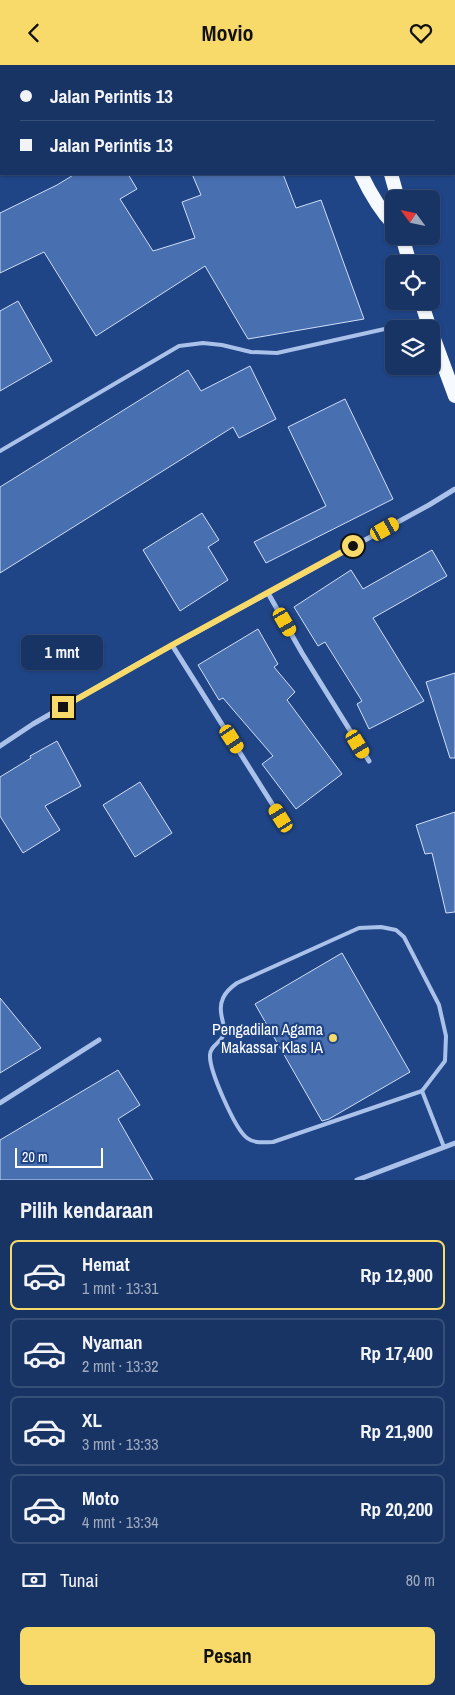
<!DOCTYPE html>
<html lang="id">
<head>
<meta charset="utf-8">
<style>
  :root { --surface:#183465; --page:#253f6e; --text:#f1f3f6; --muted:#9faabf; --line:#364f79; --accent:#f8da6b }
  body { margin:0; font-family:"Archivo Narrow",sans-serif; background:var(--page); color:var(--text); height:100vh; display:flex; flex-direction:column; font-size:19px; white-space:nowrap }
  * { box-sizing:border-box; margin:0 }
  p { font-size:16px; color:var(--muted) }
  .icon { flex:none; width:28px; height:28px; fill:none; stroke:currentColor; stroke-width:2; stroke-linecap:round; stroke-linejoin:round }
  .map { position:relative; height:1115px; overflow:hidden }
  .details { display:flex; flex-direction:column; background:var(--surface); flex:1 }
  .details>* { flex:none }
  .hud { position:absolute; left:0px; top:0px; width:455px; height:110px; box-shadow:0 1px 4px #0004,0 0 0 1px var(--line); display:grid; align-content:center; height:110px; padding:0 20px; background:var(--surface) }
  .needle { width:32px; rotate:303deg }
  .buttons { position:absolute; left:385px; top:125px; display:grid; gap:10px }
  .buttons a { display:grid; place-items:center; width:55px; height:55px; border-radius:8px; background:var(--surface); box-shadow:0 1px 4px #0004,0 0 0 1px var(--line); font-size:25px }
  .scale { position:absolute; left:15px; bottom:12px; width:88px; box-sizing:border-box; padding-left:5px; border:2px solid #fff; border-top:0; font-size:14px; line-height:18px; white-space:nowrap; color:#fff; -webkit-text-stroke:4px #204587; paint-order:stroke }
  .end { position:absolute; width:22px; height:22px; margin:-11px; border:6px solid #f8da6b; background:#111; box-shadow:0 0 0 2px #111 }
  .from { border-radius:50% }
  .bubble { position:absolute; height:35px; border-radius:8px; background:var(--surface); box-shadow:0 1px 4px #0004,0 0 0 1px var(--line); font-size:16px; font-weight:700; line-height:35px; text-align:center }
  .car { position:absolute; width:15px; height:30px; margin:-15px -8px; border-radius:6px; box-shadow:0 0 4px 1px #0007; background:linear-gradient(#f5c518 24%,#345 0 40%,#f5c518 0 76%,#345 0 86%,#f5c518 0) }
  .hud b { display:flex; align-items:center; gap:18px; height:48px; font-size:19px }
  .hud b+b { border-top:1px solid var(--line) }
  .hud i { width:12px; height:12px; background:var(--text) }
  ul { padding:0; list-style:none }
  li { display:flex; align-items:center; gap:15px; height:70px; margin:0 10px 8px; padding:0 10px; border:2px solid var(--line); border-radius:8px }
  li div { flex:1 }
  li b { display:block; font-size:19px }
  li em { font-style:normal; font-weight:700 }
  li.current { border-color:var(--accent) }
  li>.icon { width:45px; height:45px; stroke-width:1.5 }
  h2 { padding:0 20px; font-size:22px; line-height:60px }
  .pay { display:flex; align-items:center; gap:12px; height:55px; padding:0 20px; font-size:19px }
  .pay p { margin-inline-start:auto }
  .action { display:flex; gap:10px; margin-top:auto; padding:10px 20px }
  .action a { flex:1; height:58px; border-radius:8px; background:var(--accent); color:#111; font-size:20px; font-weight:700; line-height:58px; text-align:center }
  header { display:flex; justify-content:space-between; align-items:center; height:65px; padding:0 20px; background:var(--accent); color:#111; font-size:22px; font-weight:700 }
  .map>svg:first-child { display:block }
  .building { fill:#486fb0; stroke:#cfdef8 }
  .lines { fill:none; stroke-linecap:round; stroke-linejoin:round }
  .service { stroke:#aac2ea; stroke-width:4 }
  .minor { stroke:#aac2ea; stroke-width:5 }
  .trunk { stroke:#f6f9fe; stroke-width:14 }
  .route { stroke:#f8da6b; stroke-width:6 }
  .poi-dot { fill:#f8da6b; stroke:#204587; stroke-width:2 }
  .labels { text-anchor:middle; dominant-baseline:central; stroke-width:4.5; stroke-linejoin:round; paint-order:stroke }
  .poi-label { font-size:16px; fill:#fff; stroke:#204587; text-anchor:end }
</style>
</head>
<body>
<header><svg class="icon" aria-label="back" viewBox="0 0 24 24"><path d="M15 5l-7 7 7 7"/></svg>Movio<svg class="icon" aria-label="heart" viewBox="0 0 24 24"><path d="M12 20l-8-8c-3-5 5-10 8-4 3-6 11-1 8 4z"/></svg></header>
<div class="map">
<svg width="455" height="1115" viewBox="0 0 455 1115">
  <rect width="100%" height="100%" fill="#204587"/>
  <g class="building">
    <path d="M 75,109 L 128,109 L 137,124 L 120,134 L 153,186 L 195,173 L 182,137 L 201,130 L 192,109 L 283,109 L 296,143 L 321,135 L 364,254 L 248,274 L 205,201 L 96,271 L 44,187 L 0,208 L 0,148 L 57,120 Z"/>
    <path d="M 18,236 L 52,296 L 0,326 L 0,246 Z"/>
    <path d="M 250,301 L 276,354 L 239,373 L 233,362 L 0,508 L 0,422 L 188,305 L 201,326 Z"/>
    <path d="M 345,334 L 393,434 L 266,498 L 254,477 L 326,441 L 288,362 Z"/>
    <path d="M 202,448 L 219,475 L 208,482 L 228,515 L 180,546 L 143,485 Z"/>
    <path d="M 432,485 L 447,511 L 373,553 L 424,636 L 369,664 L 357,639 L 362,636 L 325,577 L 318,581 L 294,542 L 351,505 L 363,524 Z"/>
    <path d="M 258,564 L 278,599 L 274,602 L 295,627 L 287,635 L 342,709 L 296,744 L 262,699 L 273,691 L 223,633 L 219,635 L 198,600 Z"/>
    <path d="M 455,608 L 455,693 L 450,693 L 426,617 Z"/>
    <path d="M 57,676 L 81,721 L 45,741 L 60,765 L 23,788 L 0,751 L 0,712 L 31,693 L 30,691 Z"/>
    <path d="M 140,717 L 172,768 L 135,792 L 103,740 Z"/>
    <path d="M 455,747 L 455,847 L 446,848 L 432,788 L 425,789 L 416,760 Z"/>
    <path d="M 342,888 L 410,1007 L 329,1054 L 322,1056 L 255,939 Z"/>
    <path d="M 0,933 L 41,983 L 0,1008 Z"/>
    <path d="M 118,1005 L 140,1040 L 118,1054 L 153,1115 L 0,1115 L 0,1075 Z"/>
  </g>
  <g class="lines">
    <g class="service">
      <path d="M 0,386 L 179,281 L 203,278 L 222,280 L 251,287 L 277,288 L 425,255"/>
      <path d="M 381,862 L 396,865 L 404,872 L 439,940 L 446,971 L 445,996 L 422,1026 L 273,1077 C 264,1077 255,1079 247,1073 C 235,1064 209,1005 210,990 C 210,980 223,977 224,968 C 225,964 223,958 222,953 C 218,937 224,927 237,918 L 359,863 Z"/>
      <path d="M 422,1026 L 444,1082"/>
    </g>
    <g class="minor">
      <path d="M 156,1 L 158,0"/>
      <path d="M 0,87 L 1,87"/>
      <path d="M 268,528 L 302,588 L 369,696"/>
      <path d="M 172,580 L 281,753"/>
      <path d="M 0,681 L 33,659 L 138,599 L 429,440 L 455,424"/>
      <path d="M 0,1038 L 99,975"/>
      <path d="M 357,1115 L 455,1078"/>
    </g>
    <g class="trunk">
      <path d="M 315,0 L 315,1"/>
      <path d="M 348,0 L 348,1"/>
      <path d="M 361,109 C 370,128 380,145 394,160"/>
      <path d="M 391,109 L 398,134"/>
      <path d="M 402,171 L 410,199"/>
      <path d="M 421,236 L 430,264"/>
      <path d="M 431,266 L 455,331"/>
    </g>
  </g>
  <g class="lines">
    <path class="route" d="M 63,642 L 172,580 L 353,481"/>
  </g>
  <circle class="poi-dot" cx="333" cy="973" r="5"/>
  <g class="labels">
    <g class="poi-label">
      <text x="323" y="964">Pengadilan Agama<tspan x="323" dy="18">Makassar Klas IA</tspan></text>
    </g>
  </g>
</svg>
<div class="buttons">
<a><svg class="needle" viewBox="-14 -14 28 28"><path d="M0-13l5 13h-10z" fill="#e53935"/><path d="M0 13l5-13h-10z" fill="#9faabf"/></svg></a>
<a><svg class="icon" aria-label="locate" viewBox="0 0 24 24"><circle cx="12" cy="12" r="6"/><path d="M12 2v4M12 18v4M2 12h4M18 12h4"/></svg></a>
<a><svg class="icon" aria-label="layers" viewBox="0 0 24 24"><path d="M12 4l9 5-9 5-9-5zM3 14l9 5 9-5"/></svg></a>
</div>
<div class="scale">20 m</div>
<i class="end from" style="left:353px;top:481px"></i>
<i class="end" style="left:63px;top:642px"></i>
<div class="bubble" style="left:21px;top:570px;width:82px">1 mnt</div>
<i class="car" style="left:385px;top:464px;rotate:61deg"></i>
<i class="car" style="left:285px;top:557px;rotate:150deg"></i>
<i class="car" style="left:232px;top:674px;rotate:147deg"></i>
<i class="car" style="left:358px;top:679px;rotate:149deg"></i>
<i class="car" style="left:281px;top:753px;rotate:328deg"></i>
<div class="hud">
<b><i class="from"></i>Jalan Perintis 13</b>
<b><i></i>Jalan Perintis 13</b>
</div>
</div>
<section class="details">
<h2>Pilih kendaraan</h2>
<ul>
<li class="current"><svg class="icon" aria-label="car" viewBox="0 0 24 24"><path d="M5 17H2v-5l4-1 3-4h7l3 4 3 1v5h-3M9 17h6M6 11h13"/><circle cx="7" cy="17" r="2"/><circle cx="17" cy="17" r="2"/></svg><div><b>Hemat</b><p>1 mnt · 13:31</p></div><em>Rp 12,900</em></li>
<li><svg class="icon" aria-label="car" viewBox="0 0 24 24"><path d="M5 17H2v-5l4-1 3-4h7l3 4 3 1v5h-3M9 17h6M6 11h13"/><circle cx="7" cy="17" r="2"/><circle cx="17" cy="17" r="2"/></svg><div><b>Nyaman</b><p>2 mnt · 13:32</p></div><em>Rp 17,400</em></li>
<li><svg class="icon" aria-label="car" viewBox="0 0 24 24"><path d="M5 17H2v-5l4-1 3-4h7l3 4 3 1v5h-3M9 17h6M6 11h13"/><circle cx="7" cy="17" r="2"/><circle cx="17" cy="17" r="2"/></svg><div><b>XL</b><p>3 mnt · 13:33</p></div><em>Rp 21,900</em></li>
<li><svg class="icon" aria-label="car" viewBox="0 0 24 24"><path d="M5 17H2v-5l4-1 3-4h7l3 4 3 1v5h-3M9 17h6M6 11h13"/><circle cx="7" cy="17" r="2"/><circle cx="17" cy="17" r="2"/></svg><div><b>Moto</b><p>4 mnt · 13:34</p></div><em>Rp 20,200</em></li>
</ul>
<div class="pay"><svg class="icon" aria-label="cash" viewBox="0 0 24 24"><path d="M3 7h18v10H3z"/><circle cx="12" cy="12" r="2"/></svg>Tunai<p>80 m</p></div>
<div class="action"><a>Pesan</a></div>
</section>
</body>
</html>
